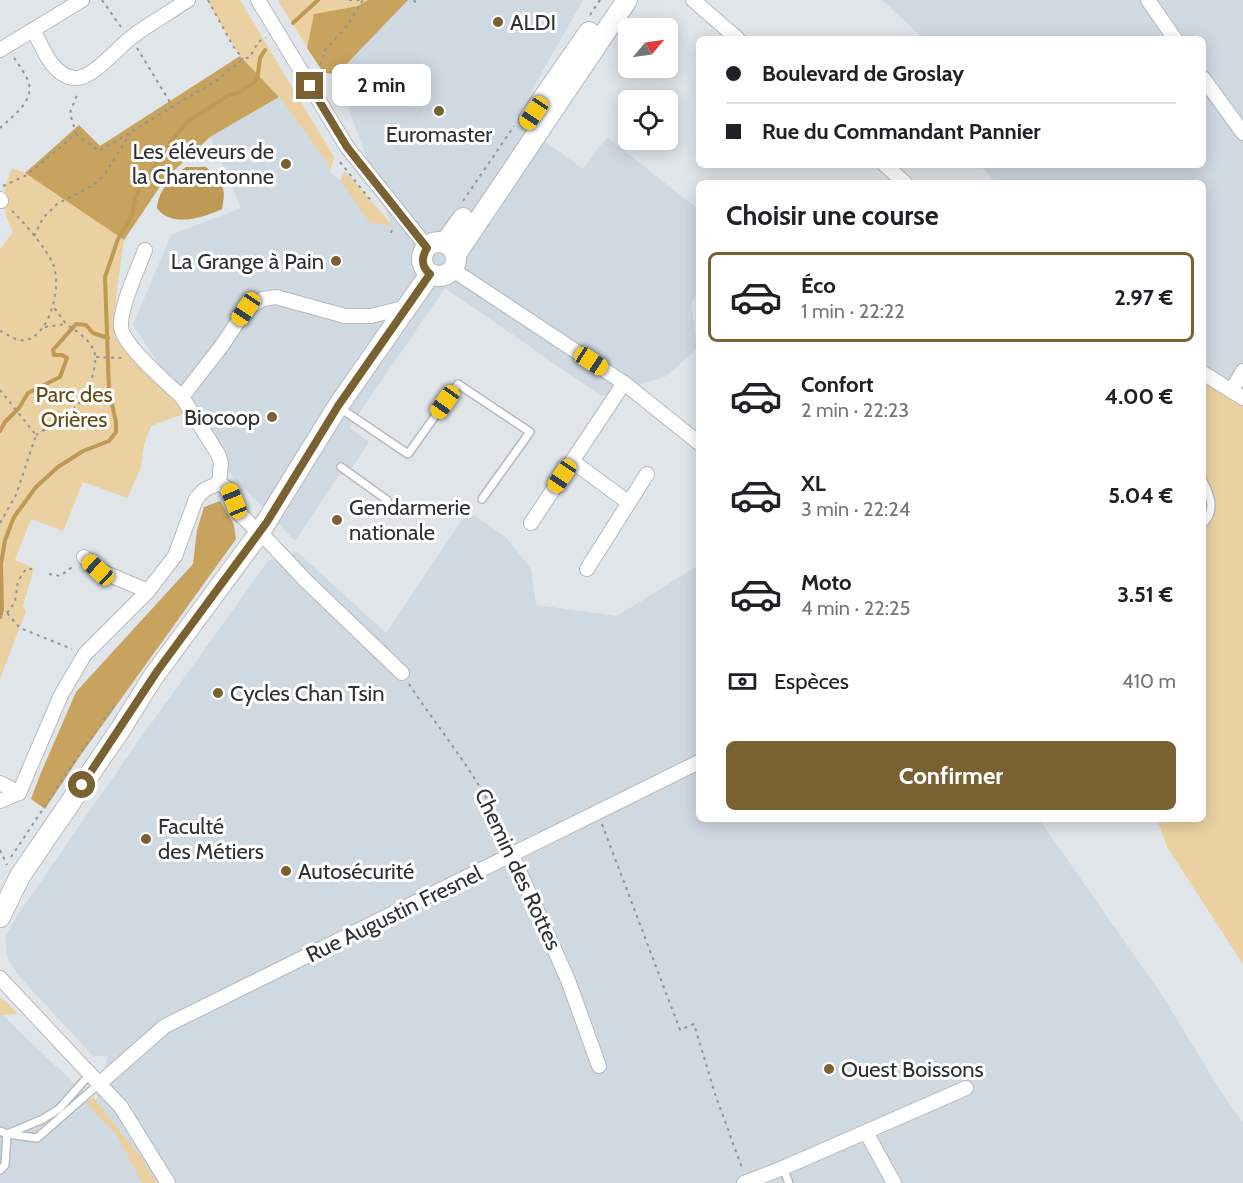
<!DOCTYPE html>
<html lang="fr">
<head>
<meta charset="utf-8">
<style>
  :root { --surface:#fff; --page:#f6f6f6; --text:#202124; --muted:#757577; --line:#e0e0e0; --accent:#7a6132 }
  body { margin:0; font-family:Cabin,sans-serif; background:var(--page); color:var(--text); height:100vh; display:flex; flex-direction:column; font-size:22px; white-space:nowrap }
  * { box-sizing:border-box; margin:0 }
  p { font-size:20px; color:var(--muted) }
  .icon { flex:none; width:33px; height:33px; fill:none; stroke:currentColor; stroke-width:2; stroke-linecap:round; stroke-linejoin:round }
  .map { position:relative; flex:1; overflow:hidden }
  .panel { position:absolute; left:696px; top:180px; width:510px; height:642px; display:flex; flex-direction:column; background:var(--surface); border-radius:9px; box-shadow:0 3px 15px #0003 }
  .panel>* { flex:none }
  .top-card { position:absolute; left:696px; top:36px; width:510px; height:132px; border-radius:9px; box-shadow:0 3px 15px #0003; display:grid; align-content:center; height:132px; padding:0 30px; background:var(--surface) }
  .needle { width:39px; rotate:61deg }
  .tools { position:absolute; left:618px; top:18px; display:grid; gap:12px }
  .tools a { display:grid; place-items:center; width:60px; height:60px; border-radius:9px; background:var(--surface); box-shadow:0 3px 15px #0003; font-size:30px }
  .end { position:absolute; width:27px; height:27px; margin:-14px; border:8px solid #7a6132; background:#fff; box-shadow:0 0 0 3px #fff }
  .from { border-radius:50% }
  .bubble { position:absolute; height:42px; border-radius:9px; background:var(--surface); box-shadow:0 3px 15px #0003; font-size:20px; font-weight:700; line-height:42px; text-align:center }
  .car { position:absolute; width:18px; height:36px; margin:-18px -9px; border-radius:8px; box-shadow:0 0 4px 2px #0007; background:linear-gradient(#f5c518 24%,#345 0 40%,#f5c518 0 76%,#345 0 86%,#f5c518 0) }
  .top-card b { display:flex; align-items:center; gap:21px; height:57px; font-size:22px }
  .top-card b+b { border-top:2px solid var(--line) }
  .top-card i { width:15px; height:15px; background:var(--text) }
  ul { padding:0; list-style:none }
  li { display:flex; align-items:center; gap:18px; height:90px; margin:0 12px 9px; padding:0 18px; border:3px solid transparent; border-radius:9px }
  li div { flex:1 }
  li b { display:block; font-size:22px }
  li em { font-style:normal; font-weight:700 }
  li.on { border-color:var(--accent) }
  li>.icon { width:54px; height:54px; stroke-width:1.5 }
  h2 { padding:0 30px; font-size:27px; line-height:72px }
  .pay { display:flex; align-items:center; gap:15px; height:66px; padding:0 30px; font-size:22px }
  .pay p { margin-inline-start:auto }
  .cta { display:flex; gap:12px; margin-top:auto; padding:12px 30px }
  .cta a { flex:1; height:69px; border-radius:9px; background:var(--accent); color:#fff; font-size:24px; font-weight:700; line-height:69px; text-align:center }
  .map>svg:first-child { display:block }
  .built { fill:#cfd9e2 }
  .green { fill:#ebd1a1 }
  .forest { fill:#c8a35e }
  .water { fill:#be9a54 }
  .lines { fill:none; stroke-linecap:round; stroke-linejoin:round }
  .stream { stroke:#be9a54; stroke-width:4 }
  .service-casing { stroke:#b6babe; stroke-width:10 }
  .minor-casing { stroke:#b6babe; stroke-width:16 }
  .secondary-casing { stroke:#b6babe; stroke-width:22 }
  .path { stroke:#929598; stroke-width:2; stroke-dasharray:3 4.5; stroke-linecap:butt }
  .service { stroke:#fff; stroke-width:7 }
  .minor { stroke:#fff; stroke-width:14 }
  .secondary { stroke:#fff; stroke-width:20 }
  .route { stroke:#7a6132; stroke-width:8 }
  .poi-dot { fill:#7a6132; stroke:#fff; stroke-width:2 }
  .labels { text-anchor:middle; dominant-baseline:central; stroke-width:6; stroke-linejoin:round; paint-order:stroke }
  .poi-label { font-size:22px; fill:#303133; stroke:#fff; text-anchor:start }
  .park-label { font-size:22px; fill:#644a14; stroke:#fff }
  .street-label { font-size:22px; fill:#303133; stroke:#fff }
</style>
</head>
<body>
<div class="map">
<svg width="1243" height="1183" viewBox="0 0 1243 1183">
  <rect width="100%" height="100%" fill="#e0e5e9"/>
  <g class="built">
    <path d="M 408,0 L 583,0 L 515,120 L 583,169 L 607,137 L 699,210 L 699,289 L 691,303 L 697,349 L 665,377 L 601,396 L 445,288 L 349,428 L 369,442 L 349,472 L 338,476 L 295,541 L 231,475 L 133,325 L 171,235 L 241,208 L 210,137 L 279,97 L 329,165 L 328,170 L 392,226 L 336,75 Z"/>
    <path d="M 882,0 L 1243,0 L 1243,394 L 1203,378 L 1203,183 L 996,183 L 980,165 L 1203,165 L 1203,39 L 924,39 Z"/>
    <path d="M 468,511 L 506,537 L 531,569 L 536,605 L 617,616 L 699,565 L 699,819 L 1039,819 L 1162,995 L 1220,1090 L 1243,1123 L 1243,1183 L 0,1183 L 0,1013 L 95,1103 L 108,1056 L 93,1056 L 17,974 L 7,956 L 5,938 L 14,920 L 132,750 L 268,561 L 296,551 L 386,633 Z"/>
  </g>
  <g class="green">
    <path d="M 207,0 L 240,0 L 334,157 L 330,172 L 328,170 L 329,165 L 279,97 L 240,56 Z"/>
    <path d="M 279,0 L 408,0 L 336,75 L 323,72 L 278,1 Z"/>
    <path d="M 12,168 L 25,173 L 124,240 L 116,296 L 115,338 L 139,366 L 186,413 L 151,426 L 144,444 L 141,468 L 127,498 L 83,482 L 63,531 L 31,519 L 15,560 L 34,568 L 23,606 L 26,611 L 0,679 L 0,249 L 13,232 C 0,203 0,198 12,168 Z"/>
    <path d="M 345,171 L 393,226 L 370,223 L 340,181 Z"/>
    <path d="M 1203,378 L 1243,394 L 1243,964 L 1167,847 L 1157,819 L 1203,819 Z"/>
    <path d="M 0,998 L 8,1003 L 17,1014 L 0,1015 Z"/>
    <path d="M 93,1097 L 141,1157 L 157,1183 L 142,1183 L 116,1134 L 86,1103 Z"/>
  </g>
  <g class="forest">
    <path d="M 368,0 L 408,0 L 336,75 L 323,72 L 307,48 L 314,14 L 358,6 Z"/>
    <path d="M 240,56 L 279,97 L 210,137 L 165,179 L 124,240 L 25,173 L 79,125 L 100,146 Z"/>
    <path d="M 220,501 L 234,525 L 236,539 L 80,756 L 45,809 L 31,799 L 40,775 L 76,692 L 193,564 L 197,530 L 204,507 Z"/>
  </g>
  <path class="water" d="M 186,167 L 206,167 C 222,184 227,185 222,209 C 203,218 171,228 157,208 C 159,189 171,178 186,167 Z"/>
  <g class="lines">
    <g class="stream">
      <path d="M 293,23 L 318,0"/>
      <path d="M 0,431 L 5,422 L 19,408 L 28,393 L 60,377 L 67,358 L 62,355 L 54,355 L 53,350 L 76,324 L 86,325 L 93,333 L 108,338"/>
      <path d="M 0,617 L 2,609 L 1,564 L 5,540 L 14,517 L 36,487 L 58,467 L 83,451 L 109,441 L 116,432 L 116,422 L 109,391 L 105,277 L 118,239 L 132,215 L 136,195 L 168,146 L 188,121 L 229,95 L 239,93 L 257,80 L 260,58 L 265,50"/>
    </g>
    <g class="service-casing">
      <g id="service">
        <path d="M 340,408 L 408,454 L 458,384 L 530,432 L 482,499"/>
        <path d="M 341,467 L 387,500"/>
        <path d="M 1203,481 C 1211,496 1216,511 1203,524"/>
        <path d="M 0,1131 L 7,1134 L 37,1138 L 100,1083"/>
        <path d="M 10,1133 L 43,1119 L 59,1109 L 91,1073"/>
        <path d="M 783,1168 L 789,1183"/>
        <path d="M 0,1170 L 5,1165 L 7,1134"/>
      </g>
    </g>
    <g class="minor-casing">
      <g id="minor">
        <path d="M 258,0 L 347,147 L 427,247"/>
        <path d="M 693,0 L 738,39"/>
        <path d="M 1148,0 L 1175,39"/>
        <path d="M 34,31 C 42,47 53,77 75,78 C 93,79 119,46 133,36 C 151,23 170,12 188,0"/>
        <path d="M 0,50 L 82,0"/>
        <path d="M 1203,78 L 1243,133"/>
        <path d="M 885,165 L 905,183"/>
        <path d="M 0,199 L 1,201"/>
        <path d="M 145,250 C 138,269 120,307 121,326 C 121,344 168,384 182,397"/>
        <path d="M 453,270 L 624,383 L 699,443"/>
        <path d="M 1203,373 L 1243,398"/>
        <path d="M 1232,390 L 1243,371"/>
        <path d="M 572,461 L 629,503"/>
        <path d="M 219,483 L 221,463 L 218,454 L 182,397 L 223,344 L 246,309 L 263,299 L 276,297 L 345,316 L 371,316 L 407,307"/>
        <path d="M 531,523 L 624,383"/>
        <path d="M 260,532 L 305,580 L 402,673"/>
        <path d="M 84,557 L 98,570 L 148,591"/>
        <path d="M 587,569 L 647,474"/>
        <path d="M 0,783 L 19,793"/>
        <path d="M 19,793 L 61,695 L 85,654 L 148,591 L 175,556 L 196,499 L 204,490 L 219,483 L 229,490 L 238,512 L 251,525"/>
        <path d="M 0,801 L 19,793"/>
        <path d="M 512,855 L 568,980 L 599,1066"/>
        <path d="M 0,978 L 121,1107 L 168,1183"/>
        <path d="M 100,1083 L 165,1026 L 699,762"/>
        <path d="M 866,1132 L 894,1183"/>
        <path d="M 744,1183 L 783,1168 L 966,1088"/>
      </g>
    </g>
    <g class="secondary-casing">
      <g id="secondary">
        <path d="M 529,119 L 589,32"/>
        <circle cx="439" cy="259" r="17"/>
        <path d="M 445,243 L 463,218"/>
        <path d="M 456,254 L 627,0"/>
        <path d="M 0,917 L 20,876 L 120,730 L 153,677 L 260,532 L 338,406 L 430,274"/>
      </g>
    </g>
    <g class="path">
      <path d="M 102,0 L 121,27"/>
      <path d="M 208,0 L 233,46 L 243,59"/>
      <path d="M 349,0 L 361,0"/>
      <path d="M 414,0 L 416,3"/>
      <path d="M 590,15 L 600,0"/>
      <path d="M 137,48 L 173,107"/>
      <path d="M 318,72 L 325,50 L 347,26 L 363,0"/>
      <path d="M 0,128 C 12,117 36,100 28,81 C 25,73 18,64 13,56"/>
      <path d="M 76,134 L 99,151 L 217,80 L 243,59 L 250,57 L 258,42 L 266,38"/>
      <path d="M 340,162 L 372,202"/>
      <path d="M 3,186 L 27,175 L 76,134 L 70,113 L 78,92"/>
      <path d="M 463,201 L 514,126"/>
      <path d="M 391,233 L 393,227"/>
      <path d="M 34,236 L 43,218 L 57,204 L 94,185 L 105,174 L 130,134"/>
      <path d="M 45,327 L 66,324 L 53,306"/>
      <path d="M 0,331 C 7,334 17,342 26,340 C 51,334 62,285 53,264 C 46,248 23,221 10,209"/>
      <path d="M 96,357 L 123,358"/>
      <path d="M 0,390 L 36,435 L 16,495 L 0,523"/>
      <path d="M 36,435 C 46,429 74,410 81,401 C 89,391 100,360 93,349 C 87,337 76,331 66,324"/>
      <path d="M 49,574 L 60,576 L 75,565"/>
      <path d="M 7,613 L 15,602 L 18,581 L 26,569 L 32,569"/>
      <path d="M 0,614 L 7,613 L 20,628 L 72,649"/>
      <path d="M 409,684 C 443,736 485,783 507,841"/>
      <path d="M 602,824 L 680,1030 L 694,1024 L 715,1094 L 742,1168"/>
      <path d="M 0,850 L 7,865"/>
      <path d="M 11,857 L 79,755 L 116,703"/>
    </g>
    <use href="#service" class="service"/>
    <use href="#minor" class="minor"/>
    <use href="#secondary" class="secondary"/>
  </g>
  <g class="lines">
    <path class="route" d="M 82,785 L 158,670 L 267,522 L 338,406 L 430,274 C 421,266 421,258 427,248 L 347,147 L 310,86"/>
  </g>
  <g class="poi-dot">
    <circle cx="498" cy="22" r="6"/>
    <circle cx="439" cy="111" r="6"/>
    <circle cx="286" cy="164" r="6"/>
    <circle cx="336" cy="261" r="6"/>
    <circle cx="272" cy="417" r="6"/>
    <circle cx="337" cy="520" r="6"/>
    <circle cx="218" cy="693" r="6"/>
    <circle cx="146" cy="839" r="6"/>
    <circle cx="286" cy="871" r="6"/>
    <circle cx="829" cy="1069" r="6"/>
  </g>
  <g class="labels">
    <g class="poi-label">
      <text x="510" y="22">ALDI</text>
      <text x="439" y="134" text-anchor="middle">Euromaster</text>
      <text x="274" y="151" text-anchor="end">Les éléveurs de<tspan x="274" dy="25">la Charentonne</tspan></text>
      <text x="324" y="261" text-anchor="end">La Grange à Pain</text>
      <text x="260" y="417" text-anchor="end">Biocoop</text>
      <text x="349" y="507">Gendarmerie<tspan x="349" dy="25">nationale</tspan></text>
      <text x="230" y="693">Cycles Chan Tsin</text>
      <text x="158" y="826">Faculté<tspan x="158" dy="25">des Métiers</tspan></text>
      <text x="298" y="871">Autosécurité</text>
      <text x="841" y="1069">Ouest Boissons</text>
    </g>
    <g class="park-label">
      <text x="74" y="394">Parc des<tspan x="74" dy="25">Orières</tspan></text>
    </g>
    <g class="street-label">
      <text transform="translate(518 869) rotate(65)">Chemin des Rottes</text>
      <text transform="translate(394 914) rotate(-26)">Rue Augustin Fresnel</text>
    </g>
  </g>
</svg>
<div class="tools">
<a><svg class="needle" viewBox="-14 -14 28 28"><path d="M0-13l5 13h-10z" fill="#e53935"/><path d="M0 13l5-13h-10z" fill="#757577"/></svg></a>
<a><svg class="icon" aria-label="locate" viewBox="0 0 24 24"><circle cx="12" cy="12" r="6"/><path d="M12 2v4M12 18v4M2 12h4M18 12h4"/></svg></a>
</div>
<i class="end from" style="left:82px;top:785px"></i>
<i class="end" style="left:310px;top:86px"></i>
<div class="bubble" style="left:332px;top:64px;width:99px">2 min</div>
<i class="car" style="left:534px;top:113px;rotate:214deg"></i>
<i class="car" style="left:246px;top:309px;rotate:214deg"></i>
<i class="car" style="left:591px;top:361px;rotate:123deg"></i>
<i class="car" style="left:445px;top:402px;rotate:215deg"></i>
<i class="car" style="left:562px;top:476px;rotate:214deg"></i>
<i class="car" style="left:234px;top:501px;rotate:338deg"></i>
<i class="car" style="left:98px;top:570px;rotate:313deg"></i>
<div class="top-card">
<b><i class="from"></i>Boulevard de Groslay</b>
<b><i></i>Rue du Commandant Pannier</b>
</div>
<section class="panel">
<h2>Choisir une course</h2>
<ul>
<li class="on"><svg class="icon" aria-label="car" viewBox="0 0 24 24"><path d="M5 17H2v-5l4-1 3-4h7l3 4 3 1v5h-3M9 17h6M6 11h13"/><circle cx="7" cy="17" r="2"/><circle cx="17" cy="17" r="2"/></svg><div><b>Éco</b><p>1 min · 22:22</p></div><em>2.97 €</em></li>
<li><svg class="icon" aria-label="car" viewBox="0 0 24 24"><path d="M5 17H2v-5l4-1 3-4h7l3 4 3 1v5h-3M9 17h6M6 11h13"/><circle cx="7" cy="17" r="2"/><circle cx="17" cy="17" r="2"/></svg><div><b>Confort</b><p>2 min · 22:23</p></div><em>4.00 €</em></li>
<li><svg class="icon" aria-label="car" viewBox="0 0 24 24"><path d="M5 17H2v-5l4-1 3-4h7l3 4 3 1v5h-3M9 17h6M6 11h13"/><circle cx="7" cy="17" r="2"/><circle cx="17" cy="17" r="2"/></svg><div><b>XL</b><p>3 min · 22:24</p></div><em>5.04 €</em></li>
<li><svg class="icon" aria-label="car" viewBox="0 0 24 24"><path d="M5 17H2v-5l4-1 3-4h7l3 4 3 1v5h-3M9 17h6M6 11h13"/><circle cx="7" cy="17" r="2"/><circle cx="17" cy="17" r="2"/></svg><div><b>Moto</b><p>4 min · 22:25</p></div><em>3.51 €</em></li>
</ul>
<div class="pay"><svg class="icon" aria-label="cash" viewBox="0 0 24 24"><path d="M3 7h18v10H3z"/><circle cx="12" cy="12" r="2"/></svg>Espèces<p>410 m</p></div>
<div class="cta"><a>Confirmer</a></div>
</section>
</div>
</body>
</html>
